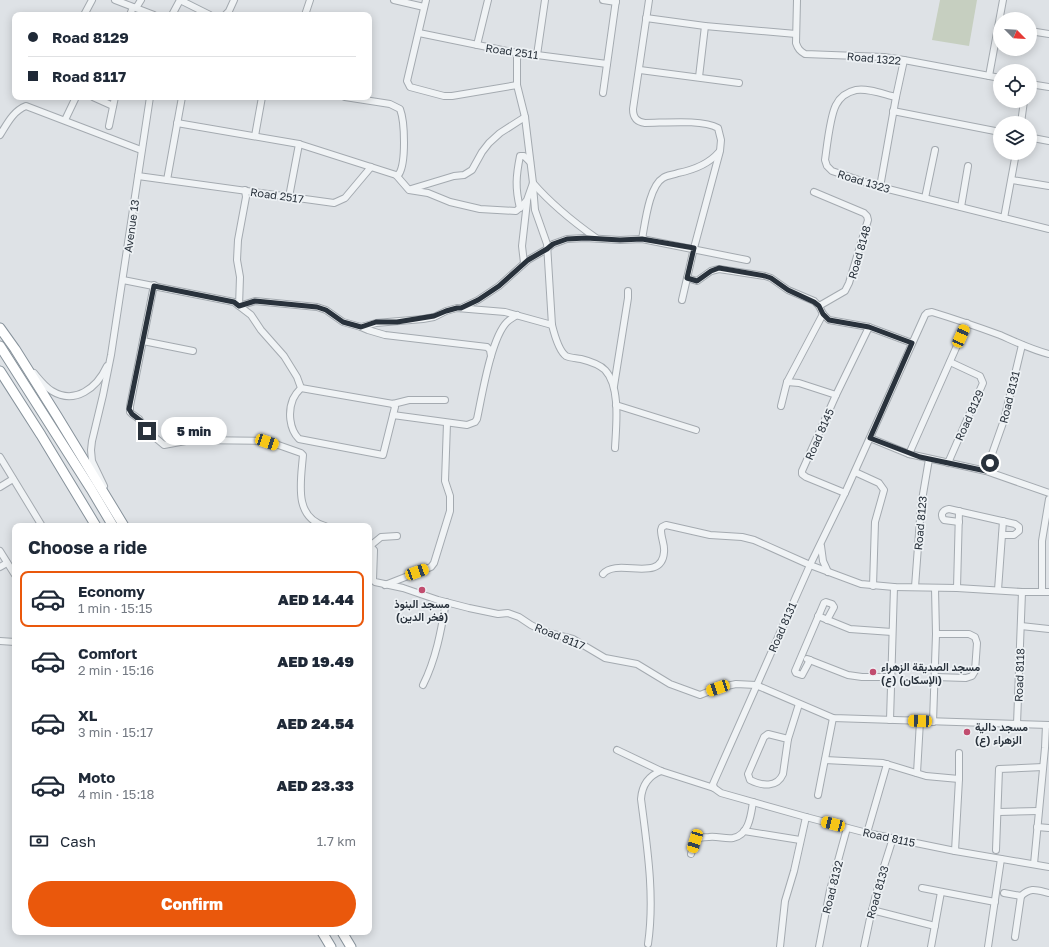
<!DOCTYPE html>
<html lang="en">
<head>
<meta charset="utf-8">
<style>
  :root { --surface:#fff; --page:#f6f6f7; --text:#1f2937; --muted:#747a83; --line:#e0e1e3; --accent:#ea580c }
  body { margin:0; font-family:"Golos Text",Vazirmatn,sans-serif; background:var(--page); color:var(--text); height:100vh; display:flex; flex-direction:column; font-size:15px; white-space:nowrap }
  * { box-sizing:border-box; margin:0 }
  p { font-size:13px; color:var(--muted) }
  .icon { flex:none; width:22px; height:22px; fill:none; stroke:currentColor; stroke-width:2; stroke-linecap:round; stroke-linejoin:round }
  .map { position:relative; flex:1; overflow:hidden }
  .drawer { position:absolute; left:12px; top:523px; width:360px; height:412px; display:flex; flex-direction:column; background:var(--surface); border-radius:8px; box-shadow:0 2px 10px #0003 }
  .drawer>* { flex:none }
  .top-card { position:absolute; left:12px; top:12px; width:360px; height:88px; border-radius:8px; box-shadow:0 2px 10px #0003; display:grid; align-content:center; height:88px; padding:0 16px; background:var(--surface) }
  .needle { width:26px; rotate:114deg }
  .fabs { position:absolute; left:993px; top:12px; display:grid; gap:8px }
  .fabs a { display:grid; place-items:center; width:44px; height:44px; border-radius:50%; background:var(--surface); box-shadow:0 2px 10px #0003; font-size:20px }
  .end { position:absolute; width:18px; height:18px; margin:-9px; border:5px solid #29323c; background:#fff; box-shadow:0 0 0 2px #fff }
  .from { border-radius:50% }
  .bubble { position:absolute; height:28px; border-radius:14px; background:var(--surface); box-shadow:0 2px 10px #0003; font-size:13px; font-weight:800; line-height:28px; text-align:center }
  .car { position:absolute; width:12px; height:24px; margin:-12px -6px; border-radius:5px; box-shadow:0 0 3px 1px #0007; background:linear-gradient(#f5c518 24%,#345 0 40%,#f5c518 0 76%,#345 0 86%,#f5c518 0) }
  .top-card b { display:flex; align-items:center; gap:14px; height:38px; font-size:15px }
  .top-card b+b { border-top:1px solid var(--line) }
  .top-card i { width:10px; height:10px; background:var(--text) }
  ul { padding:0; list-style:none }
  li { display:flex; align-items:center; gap:12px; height:56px; margin:0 8px 6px; padding:0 8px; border:2px solid transparent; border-radius:8px }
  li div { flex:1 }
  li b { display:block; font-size:15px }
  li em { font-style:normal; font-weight:800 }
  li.active { border-color:var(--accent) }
  li>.icon { width:36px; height:36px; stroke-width:1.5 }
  h2 { padding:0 16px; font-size:18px; line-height:48px }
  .pay { display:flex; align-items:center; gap:10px; height:44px; padding:0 16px; font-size:15px }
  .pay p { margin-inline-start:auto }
  .button { display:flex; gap:8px; margin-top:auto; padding:8px 16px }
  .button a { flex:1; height:46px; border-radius:24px; background:var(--accent); color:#fff; font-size:16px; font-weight:800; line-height:46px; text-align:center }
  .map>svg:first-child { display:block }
  .green { fill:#c6cfc0 }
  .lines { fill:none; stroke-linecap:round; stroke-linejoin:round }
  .minor-casing { stroke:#a4aab0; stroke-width:8 }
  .highway-casing { stroke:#87929b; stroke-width:11 }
  .minor { stroke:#f0f3f5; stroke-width:6 }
  .highway { stroke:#fff; stroke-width:9 }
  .route { stroke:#29323c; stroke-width:5 }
  .poi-dot { fill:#c14d6f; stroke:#edf1f4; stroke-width:1.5 }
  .labels { text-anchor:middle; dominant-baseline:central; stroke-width:3.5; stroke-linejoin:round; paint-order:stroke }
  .street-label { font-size:11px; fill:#29323c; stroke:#edf1f4 }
  .poi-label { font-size:11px; font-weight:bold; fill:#29323c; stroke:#edf1f4; text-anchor:start }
</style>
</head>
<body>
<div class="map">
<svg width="1049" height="947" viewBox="0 0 1049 947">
  <rect width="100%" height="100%" fill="#dee2e6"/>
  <path class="green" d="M 940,0 L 977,0 L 969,46 L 932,40 Z"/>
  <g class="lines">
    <g class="minor-casing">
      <g id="minor">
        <path d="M 115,0 L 154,15"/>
        <path d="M 180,0 L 210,15"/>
        <path d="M 394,0 L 424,7"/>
        <path d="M 426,0 L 407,81 L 410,87 L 444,96 L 452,96 L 517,85"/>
        <path d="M 603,0 L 616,2"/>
        <path d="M 649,0 L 633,109 C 633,118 637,122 645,123 C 664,123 702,119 718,128 L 721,140 L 720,151 L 694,248 L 682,300"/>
        <path d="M 797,0 L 796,43 C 798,49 800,51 805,54 L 884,57 L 904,60 L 1000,78"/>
        <path d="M 136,8 L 141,0"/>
        <path d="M 84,15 L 92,0"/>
        <path d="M 130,15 L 133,7"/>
        <path d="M 172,15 L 180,0"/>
        <path d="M 225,15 L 229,11 L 234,0"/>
        <path d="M 305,15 L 310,0"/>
        <path d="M 646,18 L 705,26 L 796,34"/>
        <path d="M 1030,31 L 1049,34"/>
        <path d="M 419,33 L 517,53 L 537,55 L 607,64"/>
        <path d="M 477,45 L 488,0"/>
        <path d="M 537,55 L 545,0"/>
        <path d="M 640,70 L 739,83"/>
        <path d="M 989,76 L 1003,0"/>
        <path d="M 699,77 L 705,26"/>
        <path d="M 1030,84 L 1049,87"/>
        <path d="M 603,93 L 616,0"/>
        <path d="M 93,97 L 113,106"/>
        <path d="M 345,97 L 390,104 L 400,109 C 405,122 406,163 399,174 L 396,175"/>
        <path d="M 896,97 C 883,94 868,88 856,90 C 847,92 840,97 836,105 C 830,116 827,146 825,160 L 827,166 L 832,171 L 880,187 L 1049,229"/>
        <path d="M 893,111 L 1000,132"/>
        <path d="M 65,120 L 76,97"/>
        <path d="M 177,123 L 299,144 L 396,175 L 409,190 L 428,193 L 450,202 L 480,209 L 516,211 L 522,206 L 527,200 L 533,183 L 525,117 L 517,85 L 517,53"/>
        <path d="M 1021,123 L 1024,101"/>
        <path d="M 109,126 L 115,97"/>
        <path d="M 0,135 C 7,124 13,111 26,106 L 141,150"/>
        <path d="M 255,136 L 262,97"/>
        <path d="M 1033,138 L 1049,141"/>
        <path d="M 138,176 L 334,203 L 345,198 L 371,167"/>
        <path d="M 167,180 L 182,97"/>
        <path d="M 1012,180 L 1049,186"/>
        <path d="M 533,183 C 552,205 572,221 596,238"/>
        <path d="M 533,186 L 535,210 L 547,244 L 552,325 C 554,333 559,351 566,356 C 570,358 576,358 581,359 C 589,361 599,364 605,370 C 621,387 616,427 615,448"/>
        <path d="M 880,187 L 896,97 L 904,60"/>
        <path d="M 411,189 L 454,176 L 464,175 L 472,170 L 482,152 L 489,143 L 500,133 L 525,117"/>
        <path d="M 245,190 L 246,197 L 238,240 L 237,260 L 240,277 L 239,306 L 255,301 L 317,307 L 326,310 L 343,322 L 361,327 L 376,323 L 423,319 L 434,317 L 446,311 L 457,308 L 505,312 L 552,325"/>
        <path d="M 814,192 L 864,213 L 867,216 L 868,220 L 849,283 L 845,291 L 819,306"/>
        <path d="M 289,197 L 299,144"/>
        <path d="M 925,198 L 935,150"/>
        <path d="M 961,207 L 968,166"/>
        <path d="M 520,208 C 515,188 516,176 520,156 L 524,156 L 530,162"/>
        <path d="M 1004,218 L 1016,153"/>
        <path d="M 642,239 C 645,224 649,186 663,178 C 667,175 673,175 678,173 C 693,170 708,165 719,152"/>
        <path d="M 524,263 L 522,246 L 527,202"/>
        <path d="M 687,278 L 697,281 L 711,271 L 719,269 L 765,276 L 771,278 L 788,290 L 814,301 L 819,306 L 823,314 L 829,320 L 869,327 L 912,343"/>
        <path d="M 123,280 L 234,302 L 251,315 L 261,330 L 284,356 L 297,377 L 301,388 C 298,391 295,395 293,399 C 288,411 289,429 299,439 L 383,455 L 395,407 L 393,404"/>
        <path d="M 154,285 L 130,406 L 130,412 L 132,414 L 139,419 L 146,430 L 164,445 L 191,440 L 267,441 L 301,453 L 303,455 C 301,481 293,517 325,526"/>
        <path d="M 461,308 L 478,300 L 499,286 L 528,260 L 547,249 L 553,244 L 567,239 L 585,238 L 620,240 L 642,239 L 747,260"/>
        <path d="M 361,327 L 368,330 L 385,335 L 487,347 L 490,350 L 491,356"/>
        <path d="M 143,341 L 193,351"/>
        <path d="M 1049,354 C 1032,350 1016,342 1000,335 C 978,327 955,319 932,312 L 927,313 L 925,315 L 845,493 L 810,565 L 713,784 L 714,788 L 721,793 L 806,817 L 867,833 L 955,851 L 1049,867"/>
        <path d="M 34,373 C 39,379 45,387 52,391 C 75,405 97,388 107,366"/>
        <path d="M 787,382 L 799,383 L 836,395"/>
        <path d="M 614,386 L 628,298 L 628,291"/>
        <path d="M 301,388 L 393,404 L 409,400 L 445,400"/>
        <path d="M 616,405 L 696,430"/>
        <path d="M 781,406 L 787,382 L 823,314"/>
        <path d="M 393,415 L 467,425 L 475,422 L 477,419 C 482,396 491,338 507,322 C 510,319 514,317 517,315"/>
        <path d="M 870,438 L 909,454 L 986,471 L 1049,493"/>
        <path d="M 909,454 L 967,323"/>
        <path d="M 0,457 L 42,526"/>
        <path d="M 948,463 L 983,383 L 980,376 L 950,362"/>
        <path d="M 986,471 L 1004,420 L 1022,345"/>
        <path d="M 855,472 L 879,483 L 884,490 L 875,522 L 873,586"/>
        <path d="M 104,486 L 92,461 L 91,450 L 92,441 L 103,395 L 111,355 L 150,97"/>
        <path d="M 0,487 L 13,479"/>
        <path d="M 845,493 L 806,477 L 802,474 L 802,471 L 836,395 L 869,327"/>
        <path d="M 959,522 L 944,520 C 940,515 942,510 949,509 L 1015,524 L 1019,527 L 1019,531 L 1014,535 L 1002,535"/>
        <path d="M 369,545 L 374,550 L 373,580 L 375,582 L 403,588 L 438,600 L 469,608 L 498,614 L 508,613 L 519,617 L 531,625 L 545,632 L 573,639 L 605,658 L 637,664 L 670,684 L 700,695 L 718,688 L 736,684 L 756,685 L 833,718 L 1049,725"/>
        <path d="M 370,546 L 381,537 L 397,536"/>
        <path d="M 821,546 L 823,561 L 828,572"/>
        <path d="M 0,551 L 15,575"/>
        <path d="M 0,567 L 7,563"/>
        <path d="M 603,574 C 617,557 662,584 664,552 C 665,545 661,538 661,530 L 662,527 L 666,525 L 710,535 L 742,537 L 754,540 L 810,565 L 861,584 L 894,587 L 957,588 L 1022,592 L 1049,592"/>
        <path d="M 385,585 L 431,567 L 434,563 L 450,511 L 450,496 L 445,481 L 447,423"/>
        <path d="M 915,587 L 921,506 L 929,459"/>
        <path d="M 957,588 L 959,511"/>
        <path d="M 998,590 L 1003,521"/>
        <path d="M 1042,592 L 1042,541 L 1049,499"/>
        <path d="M 818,616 L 850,629 L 892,632"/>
        <path d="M 1021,626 L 1049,629"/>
        <path d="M 0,641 L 15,642"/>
        <path d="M 807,659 L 848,675 L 862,677 L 891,677"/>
        <path d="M 810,660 L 802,675 L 796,673 L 795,671 L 824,603 L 826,602 L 832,604 L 834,607 L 827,620"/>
        <path d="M 935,677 L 966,678 L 972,676 L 975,671 L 977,643 L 975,637 L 969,634 L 936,634"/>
        <path d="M 423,685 C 436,659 441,631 446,602"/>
        <path d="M 890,720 L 894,587"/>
        <path d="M 933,722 L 936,634 L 935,588"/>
        <path d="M 1017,724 L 1022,592"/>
        <path d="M 768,734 L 788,739 L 783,774 C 777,788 762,786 750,780 L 748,774 L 764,737 Z"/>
        <path d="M 788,739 L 799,704"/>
        <path d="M 617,750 L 661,771 L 714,788"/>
        <path d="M 825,760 L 883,763 L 926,776 L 959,779"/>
        <path d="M 917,773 L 920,721"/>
        <path d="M 818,795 L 833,718"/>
        <path d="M 999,812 L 1038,811"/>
        <path d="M 1037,827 L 1049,828"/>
        <path d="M 744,831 L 800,840"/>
        <path d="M 867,833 L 887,764"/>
        <path d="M 996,850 L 999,769 L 1043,767"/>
        <path d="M 955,851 L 959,779 L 959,753"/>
        <path d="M 691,854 L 695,841 C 698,837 703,837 709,837 C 717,836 725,839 733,838 C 749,835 751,815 753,802"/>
        <path d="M 1034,864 L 1045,748 L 1046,725"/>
        <path d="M 922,888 L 995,902"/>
        <path d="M 1004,893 L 1021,896"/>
        <path d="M 1021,896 C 1031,887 1036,890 1049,893"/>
        <path d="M 872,910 L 935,926"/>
        <path d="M 1015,937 L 1021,896"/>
        <path d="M 648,944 C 655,896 647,846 641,799 C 642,785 648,776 661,771"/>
        <path d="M 780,947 L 785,901 L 794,871 L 806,817"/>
        <path d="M 819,947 L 830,890 L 847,828"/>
        <path d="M 864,947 C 871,910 881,874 893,838"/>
        <path d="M 931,947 L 941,892"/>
        <path d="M 988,947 L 1001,859"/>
      </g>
    </g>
    <g class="highway-casing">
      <g id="highway">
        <path d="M 0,328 L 15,349 L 57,416 L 124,526"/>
        <path d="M 0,346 L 91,489 L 113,526"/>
        <path d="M 0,371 L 41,435 L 96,526"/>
        <path d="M 322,932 L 331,947"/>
        <path d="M 342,932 L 351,947"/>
      </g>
    </g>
    <use href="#minor" class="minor"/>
    <use href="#highway" class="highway"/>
  </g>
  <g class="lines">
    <path class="route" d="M 147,431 L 141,421 L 132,414 L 129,409 L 154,286 L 234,302 L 239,306 L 255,301 L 317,307 L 326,310 L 343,322 L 361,327 L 376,322 L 397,322 L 434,316 L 446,311 L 457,308 L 461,308 L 478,300 L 499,286 L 528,260 L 547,249 L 553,244 L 567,239 L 586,238 L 620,240 L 642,239 L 694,248 L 687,278 L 697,281 L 711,271 L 719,268 L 765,276 L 771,278 L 788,290 L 814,302 L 819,306 L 823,314 L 829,320 L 869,327 L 912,343 L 870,438 L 920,457 L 986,471 L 990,463"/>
  </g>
  <g class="poi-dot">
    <circle cx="422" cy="590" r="4"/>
    <circle cx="873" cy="672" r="4"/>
    <circle cx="967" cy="732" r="4"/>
  </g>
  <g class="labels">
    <g class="street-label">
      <text transform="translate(512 51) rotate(8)">Road 2511</text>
      <text transform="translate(874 58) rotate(5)">Road 1322</text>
      <text transform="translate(864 181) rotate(17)">Road 1323</text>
      <text transform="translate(277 195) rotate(8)">Road 2517</text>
      <text transform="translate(131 226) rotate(-82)">Avenue 13</text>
      <text transform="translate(859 252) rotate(-74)">Road 8148</text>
      <text transform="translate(1009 397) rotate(-76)">Road 8131</text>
      <text transform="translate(969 415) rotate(-66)">Road 8129</text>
      <text transform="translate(819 434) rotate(-66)">Road 8145</text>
      <text transform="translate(920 523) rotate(-85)">Road 8123</text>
      <text transform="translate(782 627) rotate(-66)">Road 8131</text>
      <text transform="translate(560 636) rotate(22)">Road 8117</text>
      <text transform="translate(1019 675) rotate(-88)">Road 8118</text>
      <text transform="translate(889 837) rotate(12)">Road 8115</text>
      <text transform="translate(832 887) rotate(-76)">Road 8132</text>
      <text transform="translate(877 892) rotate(-74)">Road 8133</text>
    </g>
    <g class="poi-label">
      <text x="422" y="603" text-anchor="middle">مسجد البنوذ<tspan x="422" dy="13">(فخر الدين)</tspan></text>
      <text x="881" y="666">مسجد الصديقة الزهراء<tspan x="881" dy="13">(ع) (الإسكان)</tspan></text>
      <text x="975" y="726">مسجد دالية<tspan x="975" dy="13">الزهراء (ع)</tspan></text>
    </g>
  </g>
</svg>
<div class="fabs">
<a><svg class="needle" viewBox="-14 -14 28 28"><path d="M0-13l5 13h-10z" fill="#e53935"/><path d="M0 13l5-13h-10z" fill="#747a83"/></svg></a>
<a><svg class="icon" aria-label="locate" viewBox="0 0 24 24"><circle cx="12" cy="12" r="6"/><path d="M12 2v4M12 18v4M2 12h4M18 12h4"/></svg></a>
<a><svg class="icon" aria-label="layers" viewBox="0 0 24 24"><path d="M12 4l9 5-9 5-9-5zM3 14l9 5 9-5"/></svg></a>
</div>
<i class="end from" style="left:990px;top:463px"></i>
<i class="end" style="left:147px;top:431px"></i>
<div class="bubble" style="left:161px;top:417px;width:66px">5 min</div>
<i class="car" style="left:961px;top:336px;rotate:24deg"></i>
<i class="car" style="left:267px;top:442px;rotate:109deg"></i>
<i class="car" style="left:417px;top:572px;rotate:70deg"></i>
<i class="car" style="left:718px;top:688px;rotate:251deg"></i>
<i class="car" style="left:920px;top:721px;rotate:272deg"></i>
<i class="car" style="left:833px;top:824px;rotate:285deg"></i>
<i class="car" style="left:695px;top:841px;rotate:197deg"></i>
<div class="top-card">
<b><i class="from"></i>Road 8129</b>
<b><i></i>Road 8117</b>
</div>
<section class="drawer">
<h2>Choose a ride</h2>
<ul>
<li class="active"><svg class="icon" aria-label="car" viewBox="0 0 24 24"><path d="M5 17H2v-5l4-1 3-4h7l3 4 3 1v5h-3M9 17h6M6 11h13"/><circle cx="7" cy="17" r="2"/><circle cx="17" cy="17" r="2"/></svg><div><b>Economy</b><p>1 min · 15:15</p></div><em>AED 14.44</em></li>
<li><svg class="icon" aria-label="car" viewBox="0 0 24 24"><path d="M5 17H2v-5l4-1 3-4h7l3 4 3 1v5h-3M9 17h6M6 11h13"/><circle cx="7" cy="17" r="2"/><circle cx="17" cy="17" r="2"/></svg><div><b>Comfort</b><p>2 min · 15:16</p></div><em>AED 19.49</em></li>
<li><svg class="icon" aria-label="car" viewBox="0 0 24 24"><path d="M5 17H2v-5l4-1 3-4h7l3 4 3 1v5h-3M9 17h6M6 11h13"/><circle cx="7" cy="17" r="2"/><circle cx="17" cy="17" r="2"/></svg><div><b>XL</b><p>3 min · 15:17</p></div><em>AED 24.54</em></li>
<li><svg class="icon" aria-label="car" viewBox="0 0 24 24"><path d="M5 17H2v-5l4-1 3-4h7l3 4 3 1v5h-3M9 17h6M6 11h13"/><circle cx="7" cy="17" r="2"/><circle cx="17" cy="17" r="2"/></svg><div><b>Moto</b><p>4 min · 15:18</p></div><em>AED 23.33</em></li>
</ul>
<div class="pay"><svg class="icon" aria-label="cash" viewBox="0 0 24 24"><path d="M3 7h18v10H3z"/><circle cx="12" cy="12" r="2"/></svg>Cash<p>1.7 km</p></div>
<div class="button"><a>Confirm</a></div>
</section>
</div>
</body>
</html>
